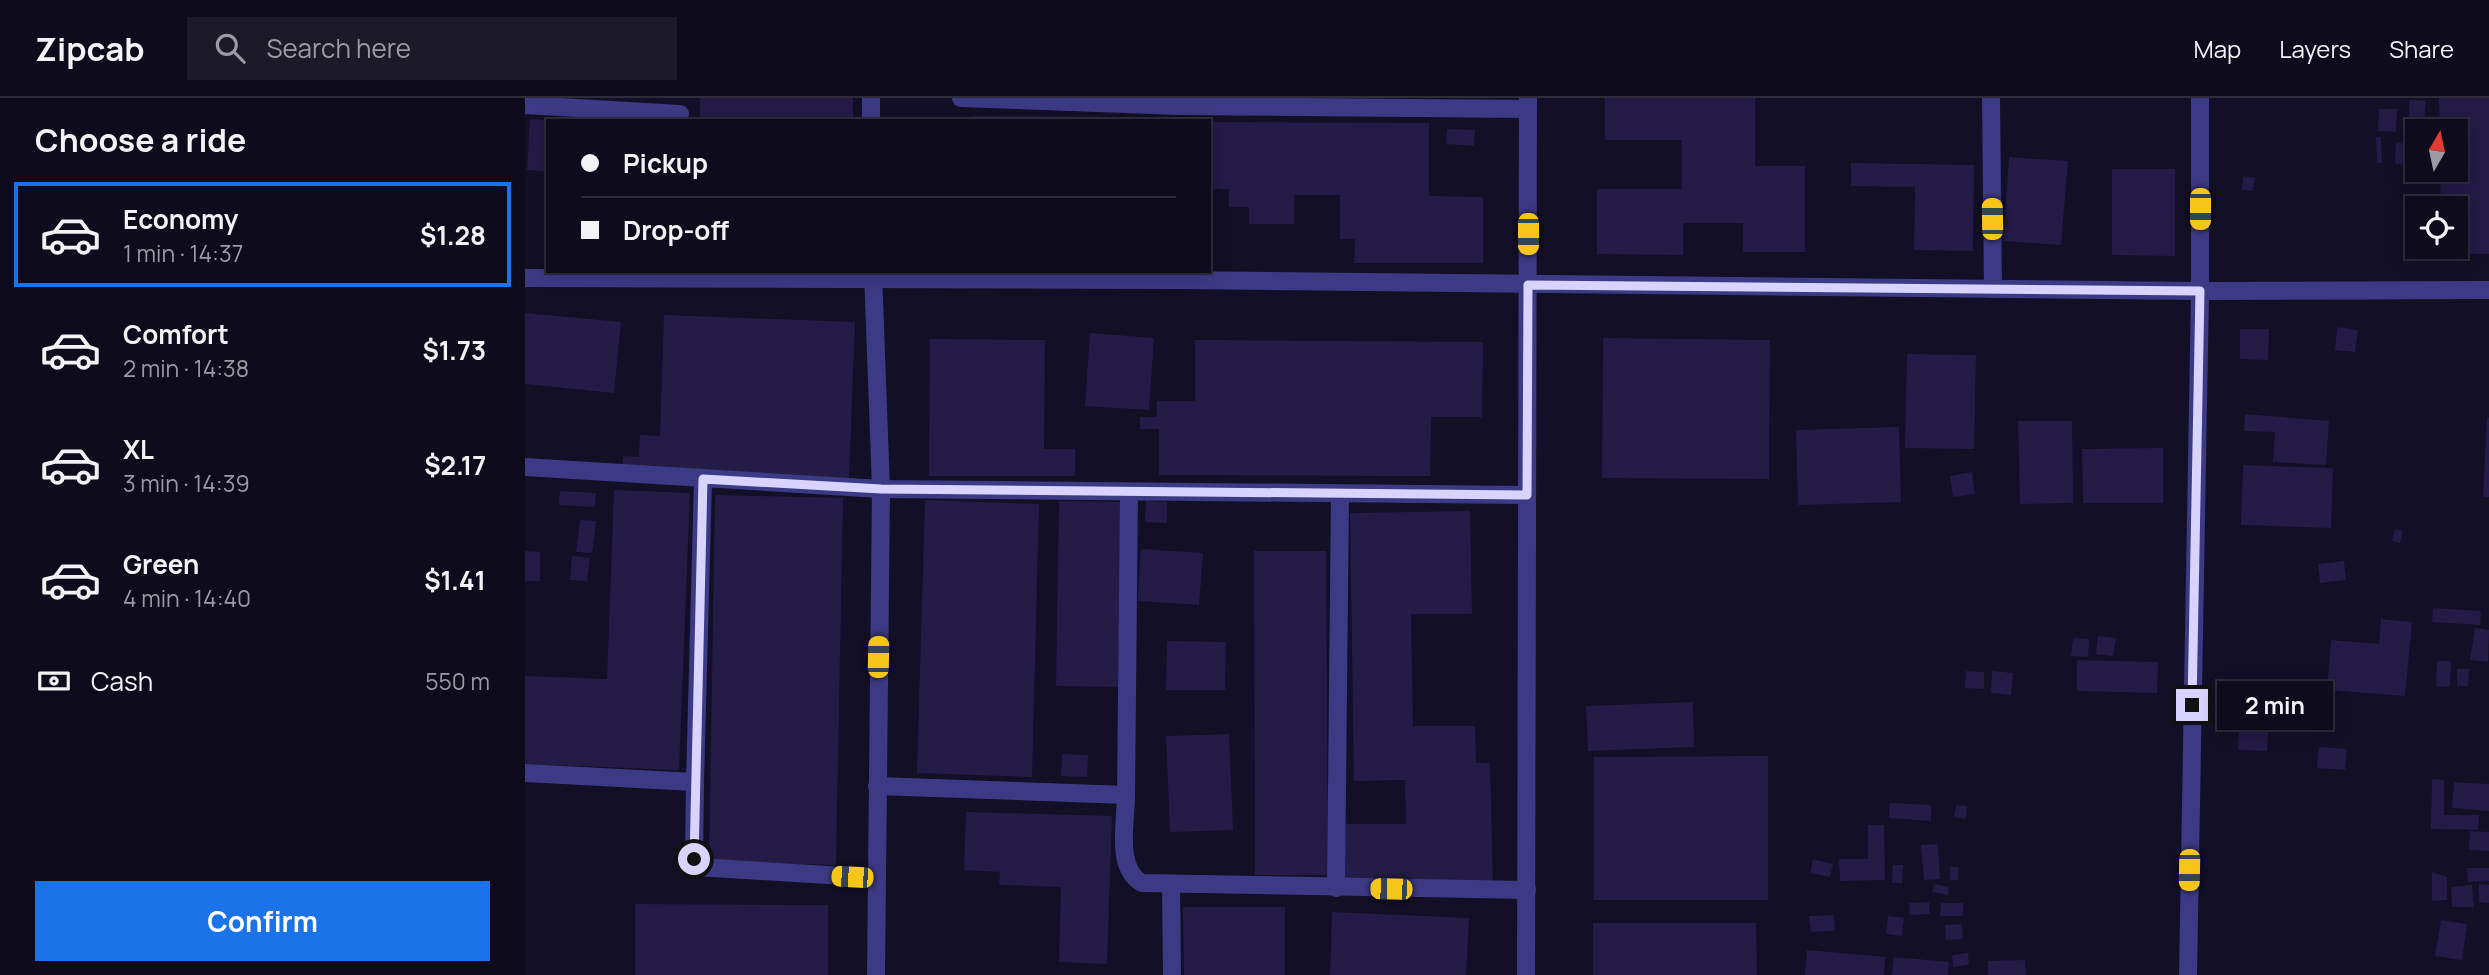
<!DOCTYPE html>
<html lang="en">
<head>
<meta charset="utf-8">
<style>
  :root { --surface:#0e0b1c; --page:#1c1929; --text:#f1f3f6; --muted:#9b9ba3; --line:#2e2b3b; --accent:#1a73e8 }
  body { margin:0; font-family:Manrope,sans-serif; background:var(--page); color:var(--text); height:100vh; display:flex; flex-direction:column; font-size:26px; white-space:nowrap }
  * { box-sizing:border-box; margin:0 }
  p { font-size:23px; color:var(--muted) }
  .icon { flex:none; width:38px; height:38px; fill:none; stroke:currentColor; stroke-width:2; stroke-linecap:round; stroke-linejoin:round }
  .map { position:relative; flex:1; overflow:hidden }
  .details { display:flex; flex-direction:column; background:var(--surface); width:525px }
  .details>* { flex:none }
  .guide { position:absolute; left:21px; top:21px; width:665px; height:154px; border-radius:0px; box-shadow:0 4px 18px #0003,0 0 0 2px var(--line); display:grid; align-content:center; height:154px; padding:0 35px; background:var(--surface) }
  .needle { width:46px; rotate:9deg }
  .fabs { position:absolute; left:1880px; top:21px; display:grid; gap:14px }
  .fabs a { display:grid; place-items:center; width:63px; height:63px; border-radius:0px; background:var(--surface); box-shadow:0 4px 18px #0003,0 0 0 2px var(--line); font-size:35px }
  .end { position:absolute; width:32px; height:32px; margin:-16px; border:9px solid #d9d4ff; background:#111; box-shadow:0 0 0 4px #111 }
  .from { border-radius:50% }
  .bubble { position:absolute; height:49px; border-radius:0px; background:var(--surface); box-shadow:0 4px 18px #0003,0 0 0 2px var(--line); font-size:23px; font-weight:700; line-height:49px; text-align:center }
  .car { position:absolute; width:21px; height:42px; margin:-21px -10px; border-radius:9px; box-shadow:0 0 5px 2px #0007; background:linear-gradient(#f5c518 24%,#345 0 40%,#f5c518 0 76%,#345 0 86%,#f5c518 0) }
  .guide b { display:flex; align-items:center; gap:24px; height:66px; font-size:26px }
  .guide b+b { border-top:2px solid var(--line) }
  .guide i { width:18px; height:18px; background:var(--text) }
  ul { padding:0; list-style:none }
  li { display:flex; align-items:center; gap:21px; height:105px; margin:0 14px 10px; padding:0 21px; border:4px solid transparent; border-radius:0px }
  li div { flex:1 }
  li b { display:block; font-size:26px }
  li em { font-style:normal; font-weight:700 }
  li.current { border-color:var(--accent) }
  li>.icon { width:63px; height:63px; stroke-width:1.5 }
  h2 { padding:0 35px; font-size:32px; line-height:84px }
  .pay { display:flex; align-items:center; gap:18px; height:77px; padding:0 35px; font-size:26px }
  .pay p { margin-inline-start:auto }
  .cta { display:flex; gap:14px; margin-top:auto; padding:14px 35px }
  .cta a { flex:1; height:80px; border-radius:0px; background:var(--accent); color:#fff; font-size:28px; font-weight:700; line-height:80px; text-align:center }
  header { display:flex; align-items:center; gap:42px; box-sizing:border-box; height:98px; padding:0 35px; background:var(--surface); border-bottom:2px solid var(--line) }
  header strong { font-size:33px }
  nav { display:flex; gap:38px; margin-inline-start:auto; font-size:24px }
  .search { width:490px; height:63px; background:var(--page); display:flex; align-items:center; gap:18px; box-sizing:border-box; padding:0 24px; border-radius:0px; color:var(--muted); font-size:26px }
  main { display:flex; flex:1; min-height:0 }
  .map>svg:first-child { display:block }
  .building { fill:#241b47 }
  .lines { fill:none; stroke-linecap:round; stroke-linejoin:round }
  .minor { stroke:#3d3a85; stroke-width:18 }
  .route { stroke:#d9d4ff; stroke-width:9 }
</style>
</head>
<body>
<header>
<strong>Zipcab</strong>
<div class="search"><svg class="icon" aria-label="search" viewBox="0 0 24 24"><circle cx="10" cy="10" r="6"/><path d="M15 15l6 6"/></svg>Search here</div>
<nav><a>Map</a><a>Layers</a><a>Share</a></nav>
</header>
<main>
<section class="details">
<h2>Choose a ride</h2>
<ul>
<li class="current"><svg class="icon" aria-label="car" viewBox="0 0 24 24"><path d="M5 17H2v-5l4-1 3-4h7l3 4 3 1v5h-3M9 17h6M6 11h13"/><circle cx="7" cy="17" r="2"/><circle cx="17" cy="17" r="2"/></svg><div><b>Economy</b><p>1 min · 14:37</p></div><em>$1.28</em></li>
<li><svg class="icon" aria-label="car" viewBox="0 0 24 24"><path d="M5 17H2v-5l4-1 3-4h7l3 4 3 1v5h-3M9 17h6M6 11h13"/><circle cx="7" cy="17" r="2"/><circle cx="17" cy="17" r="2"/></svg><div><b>Comfort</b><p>2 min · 14:38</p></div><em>$1.73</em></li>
<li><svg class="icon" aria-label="car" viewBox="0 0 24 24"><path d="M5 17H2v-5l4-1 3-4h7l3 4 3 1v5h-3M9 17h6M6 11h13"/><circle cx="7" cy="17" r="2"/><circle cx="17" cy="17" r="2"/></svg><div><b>XL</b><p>3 min · 14:39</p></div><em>$2.17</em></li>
<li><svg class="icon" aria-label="car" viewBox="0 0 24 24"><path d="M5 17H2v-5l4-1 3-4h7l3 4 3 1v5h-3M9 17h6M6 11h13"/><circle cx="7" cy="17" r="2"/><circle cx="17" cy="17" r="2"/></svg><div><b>Green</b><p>4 min · 14:40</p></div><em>$1.41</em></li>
</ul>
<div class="pay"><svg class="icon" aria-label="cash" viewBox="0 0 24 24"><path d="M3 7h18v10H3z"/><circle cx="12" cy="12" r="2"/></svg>Cash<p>550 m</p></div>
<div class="cta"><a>Confirm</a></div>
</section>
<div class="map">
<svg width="1964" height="877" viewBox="0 0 1964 877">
  <rect width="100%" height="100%" fill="#130f26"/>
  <g class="building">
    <rect x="175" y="0" width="153" height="23"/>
    <path d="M 1080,0 L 1230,0 L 1230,68 L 1280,68 L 1280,154 L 1218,154 L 1218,125 L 1158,125 L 1158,157 L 1072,156 L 1072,91 L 1157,91 L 1157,42 L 1080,42 Z"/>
    <path d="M 1914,0 L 1964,0 L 1964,156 L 1917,156 L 1916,149 L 1930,149 L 1930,110 L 1916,110 L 1915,72 L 1930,72 L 1930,33 L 1915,33 Z"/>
    <path d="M 1885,2 L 1901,3 L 1898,33 L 1892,33 L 1892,38 L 1882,37 Z"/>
    <path d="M 1854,11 L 1872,11 L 1871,34 L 1853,33 Z"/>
    <path d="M 447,18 L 600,19 L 600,23 L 447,23 Z"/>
    <path d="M 5,21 L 23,22 L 23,73 L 2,72 Z"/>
    <path d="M 684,24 L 904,25 L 904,98 L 958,99 L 958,165 L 829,165 L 830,141 L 815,141 L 815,97 L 769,97 L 769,126 L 724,126 L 724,109 L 704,109 L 704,91 L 684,91 Z"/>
    <path d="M 922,31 L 950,32 L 949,48 L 921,46 Z"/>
    <path d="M 1851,39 L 1856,39 L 1857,65 L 1852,65 Z"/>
    <path d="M 1871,45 L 1892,46 L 1892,68 L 1870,66 Z"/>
    <path d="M 1484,59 L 1543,63 L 1536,147 L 1478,143 Z"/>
    <path d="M 1326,65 L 1449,67 L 1448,153 L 1389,152 L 1390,89 L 1326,88 Z"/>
    <path d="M 1587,71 L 1650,71 L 1650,158 L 1587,157 Z"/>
    <path d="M 1718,78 L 1730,80 L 1728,93 L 1717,92 Z"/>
    <path d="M 0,215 L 96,224 L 89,295 L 0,286 Z"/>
    <path d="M 139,217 L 330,224 L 324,381 L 98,373 L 98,358 L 114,359 L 115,337 L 135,338 Z"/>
    <path d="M 1812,229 L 1833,232 L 1830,254 L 1810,252 Z"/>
    <path d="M 1715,231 L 1744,231 L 1743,262 L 1715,261 Z"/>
    <path d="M 565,235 L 629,240 L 624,312 L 560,308 Z"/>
    <path d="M 1078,240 L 1245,242 L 1244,381 L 1077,380 Z"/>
    <path d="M 405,241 L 520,242 L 519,351 L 550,351 L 550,378 L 404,378 Z"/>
    <path d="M 670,242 L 958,244 L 957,319 L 906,319 L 905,378 L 634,377 L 634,331 L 615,331 L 615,319 L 632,319 L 632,303 L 670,303 Z"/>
    <path d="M 1382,256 L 1451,257 L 1449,351 L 1380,350 Z"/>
    <path d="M 1720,316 L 1804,323 L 1801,367 L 1748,364 L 1750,334 L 1719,333 Z"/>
    <path d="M 1962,319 L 1964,320 L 1964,399 L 1958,399 Z"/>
    <path d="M 1493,323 L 1547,323 L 1548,405 L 1495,406 Z"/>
    <path d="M 1374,329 L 1376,404 L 1273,407 L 1271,332 Z"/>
    <path d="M 1638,350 L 1638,405 L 1558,405 L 1557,351 Z"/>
    <path d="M 1718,367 L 1808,370 L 1806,430 L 1716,427 Z"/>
    <path d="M 1447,374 L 1450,396 L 1428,399 L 1425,378 Z"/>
    <path d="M 89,392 L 165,395 L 154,672 L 0,666 L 0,578 L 82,581 Z"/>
    <path d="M 35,393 L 71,395 L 70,409 L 34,407 Z"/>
    <path d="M 190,397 L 318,400 L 311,767 L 184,764 Z"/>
    <path d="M 400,402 L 514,406 L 507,679 L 392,675 Z"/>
    <path d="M 534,403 L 597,404 L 594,589 L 531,588 Z"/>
    <path d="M 621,403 L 642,404 L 642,425 L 620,424 Z"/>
    <path d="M 945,413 L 947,516 L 886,516 L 888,628 L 950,628 L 951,665 L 965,665 L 968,787 L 819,790 L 818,726 L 881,726 L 880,682 L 829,683 L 825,415 Z"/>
    <path d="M 55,422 L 71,423 L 67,455 L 51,454 Z"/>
    <path d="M 1870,431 L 1878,433 L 1875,445 L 1867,443 Z"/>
    <path d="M 616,451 L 678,455 L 674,507 L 613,503 Z"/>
    <path d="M 0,453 L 15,454 L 15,483 L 0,483 Z"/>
    <path d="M 729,453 L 801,453 L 803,777 L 730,777 Z"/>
    <path d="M 47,458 L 65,460 L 62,483 L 45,482 Z"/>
    <path d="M 1819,463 L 1821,482 L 1795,485 L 1793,466 Z"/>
    <path d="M 1908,510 L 1956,513 L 1955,527 L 1907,524 Z"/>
    <path d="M 1856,521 L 1887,524 L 1880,598 L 1802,592 L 1806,542 L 1854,546 Z"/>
    <path d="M 1950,530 L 1964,532 L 1963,564 L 1945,562 Z"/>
    <path d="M 1573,538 L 1591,540 L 1588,558 L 1571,556 Z"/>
    <path d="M 1548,540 L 1564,541 L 1563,559 L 1546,558 Z"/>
    <path d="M 642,543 L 701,544 L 700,592 L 641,592 Z"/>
    <path d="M 1552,562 L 1633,564 L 1632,595 L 1552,593 Z"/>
    <path d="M 1912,563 L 1926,563 L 1925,589 L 1911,588 Z"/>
    <path d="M 1932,571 L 1944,571 L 1943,588 L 1932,588 Z"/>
    <path d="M 1441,573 L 1459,574 L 1459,591 L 1440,590 Z"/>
    <path d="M 1467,573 L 1488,575 L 1486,597 L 1466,595 Z"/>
    <path d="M 1709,597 L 1805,600 L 1804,623 L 1709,618 Z"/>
    <path d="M 1168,604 L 1169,649 L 1063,653 L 1061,608 Z"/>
    <path d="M 1714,631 L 1743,633 L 1742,653 L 1713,652 Z"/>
    <path d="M 704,636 L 708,732 L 645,734 L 641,638 Z"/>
    <path d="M 1794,649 L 1822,651 L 1820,672 L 1792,670 Z"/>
    <path d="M 537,656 L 563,657 L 562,679 L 536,678 Z"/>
    <path d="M 1243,658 L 1243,802 L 1069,802 L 1069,659 Z"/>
    <path d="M 1907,681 L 1919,682 L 1919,717 L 1954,717 L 1953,732 L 1906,731 Z"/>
    <path d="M 1929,684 L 1964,686 L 1964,713 L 1927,710 Z"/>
    <path d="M 1365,705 L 1406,707 L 1406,723 L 1364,720 Z"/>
    <path d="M 1431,707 L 1442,708 L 1441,721 L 1429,719 Z"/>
    <path d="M 441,714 L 587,718 L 582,866 L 534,864 L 536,789 L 474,787 L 475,774 L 439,772 Z"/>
    <path d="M 1343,727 L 1359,727 L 1360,782 L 1315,783 L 1314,761 L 1343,761 Z"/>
    <path d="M 1945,733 L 1964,734 L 1964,753 L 1944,752 Z"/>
    <path d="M 1413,746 L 1415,781 L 1399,782 L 1396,747 Z"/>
    <path d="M 1288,761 L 1308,766 L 1305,779 L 1285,775 Z"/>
    <path d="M 1368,767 L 1378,767 L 1377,785 L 1367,785 Z"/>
    <rect x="1425" y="769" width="8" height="13"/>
    <path d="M 1942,770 L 1964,770 L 1964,783 L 1943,784 Z"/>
    <path d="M 1907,774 L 1922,779 L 1922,802 L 1907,803 Z"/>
    <path d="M 1409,786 L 1424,789 L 1423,797 L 1407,794 Z"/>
    <path d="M 1954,786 L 1964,787 L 1964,805 L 1954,804 Z"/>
    <path d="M 1947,787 L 1949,809 L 1927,809 L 1926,789 Z"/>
    <path d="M 1404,804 L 1405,816 L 1385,817 L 1384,805 Z"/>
    <path d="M 1416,805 L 1438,805 L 1438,818 L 1415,818 Z"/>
    <path d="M 110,806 L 303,807 L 303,877 L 110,877 Z"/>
    <path d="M 658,809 L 760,809 L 760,877 L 659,877 Z"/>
    <path d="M 807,814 L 944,820 L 941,877 L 805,877 Z"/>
    <path d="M 1309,817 L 1310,833 L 1286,834 L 1284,818 Z"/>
    <path d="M 1363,818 L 1379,820 L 1377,838 L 1361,836 Z"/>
    <path d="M 1916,822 L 1942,826 L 1937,862 L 1910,858 Z"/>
    <path d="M 1068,825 L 1231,825 L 1232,877 L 1068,877 Z"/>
    <path d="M 1437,826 L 1438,841 L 1421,842 L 1420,827 Z"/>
    <path d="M 1282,852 L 1360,859 L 1359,877 L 1280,877 Z"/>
    <path d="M 1443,855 L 1444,867 L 1428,869 L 1427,857 Z"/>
    <path d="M 1369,859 L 1424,864 L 1423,877 L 1367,877 Z"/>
    <path d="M 1500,862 L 1501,877 L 1463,877 L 1463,863 Z"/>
  </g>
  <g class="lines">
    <g class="minor">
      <path d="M 346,0 L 346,23"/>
      <path d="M 436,0 L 654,8 L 1003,11"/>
      <path d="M 1466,0 L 1468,191"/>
      <path d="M 0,7 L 155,16"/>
      <path d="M 348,174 L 356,391 L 351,877"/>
      <path d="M 0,180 L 655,182 L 1675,193 L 1964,192"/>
      <path d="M 0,369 L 356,391 L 1002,397"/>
      <path d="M 0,675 L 170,684 L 178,381"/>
      <path d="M 170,684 L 169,761 L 172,769 L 351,780"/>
      <path d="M 352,688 L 601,697 C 601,725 590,770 617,785 L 1002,792"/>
      <path d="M 601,697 L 604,395"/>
      <path d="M 646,786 L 647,877"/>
      <path d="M 811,790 L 815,396"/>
      <path d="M 1001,877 L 1003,0"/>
      <path d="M 1663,877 L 1675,193 L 1675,0"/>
    </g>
  </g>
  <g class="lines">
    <path class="route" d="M 169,761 L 178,381 L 356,391 L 1002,397 L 1003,187 L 1675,193 L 1667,607"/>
  </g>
</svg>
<div class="fabs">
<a><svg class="needle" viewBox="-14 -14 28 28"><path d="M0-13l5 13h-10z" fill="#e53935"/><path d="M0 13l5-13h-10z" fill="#9b9ba3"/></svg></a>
<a><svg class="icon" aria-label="locate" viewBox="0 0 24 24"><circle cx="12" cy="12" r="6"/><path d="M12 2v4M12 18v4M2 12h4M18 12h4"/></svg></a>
</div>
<i class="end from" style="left:169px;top:761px"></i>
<i class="end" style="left:1667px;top:607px"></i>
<div class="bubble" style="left:1692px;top:583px;width:116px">2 min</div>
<i class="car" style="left:1675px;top:111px;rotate:180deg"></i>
<i class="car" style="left:1467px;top:121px;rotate:359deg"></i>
<i class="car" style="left:1003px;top:136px;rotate:180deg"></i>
<i class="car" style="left:353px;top:559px;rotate:1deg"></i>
<i class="car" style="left:1664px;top:772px;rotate:181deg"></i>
<i class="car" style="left:327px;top:779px;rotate:273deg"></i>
<i class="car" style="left:866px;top:791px;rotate:271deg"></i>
<div class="guide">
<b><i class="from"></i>Pickup</b>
<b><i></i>Drop-off</b>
</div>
</div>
</main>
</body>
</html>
